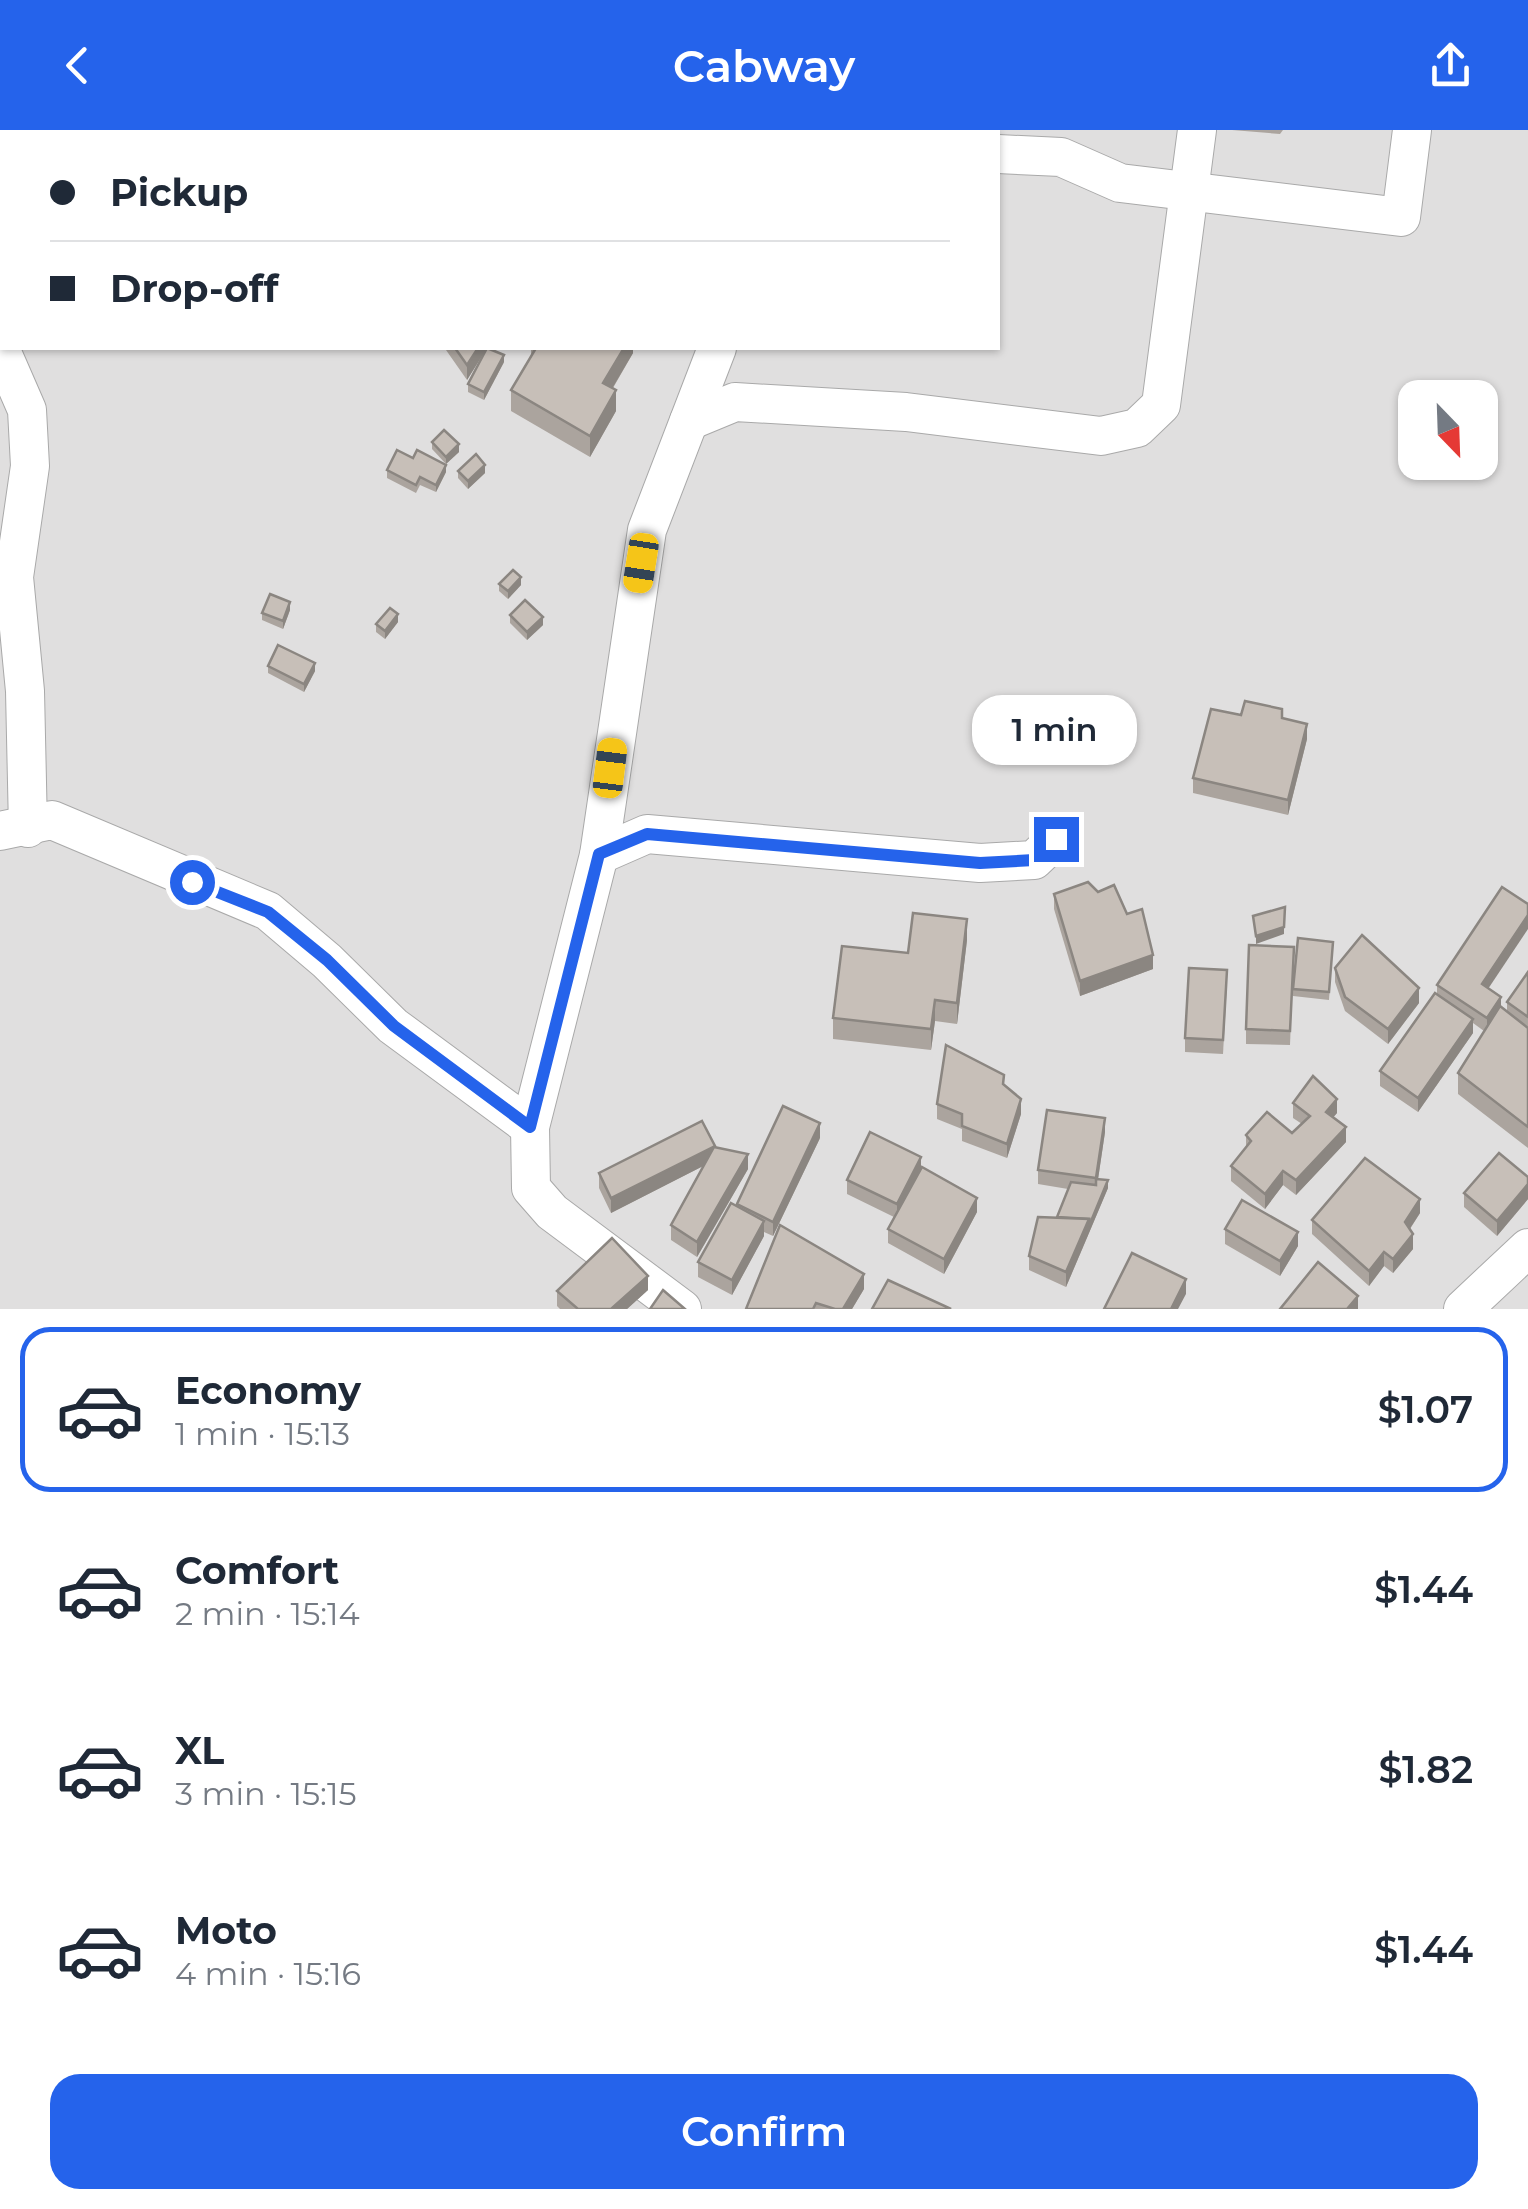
<!DOCTYPE html>
<html lang="en">
<head>
<meta charset="utf-8">
<style>
  :root { --surface:#fff; --page:#f6f6f7; --text:#1f2937; --muted:#747a83; --line:#e0e1e3; --accent:#2563eb }
  body { margin:0; font-family:Montserrat,sans-serif; background:var(--page); color:var(--text); height:100vh; display:flex; flex-direction:column; font-size:38px; white-space:nowrap }
  * { box-sizing:border-box; margin:0 }
  p { font-size:32px; color:var(--muted) }
  .icon { flex:none; width:55px; height:55px; fill:none; stroke:currentColor; stroke-width:2; stroke-linecap:round; stroke-linejoin:round }
  .map { position:relative; height:1179px; overflow:hidden }
  .sheet { display:flex; flex-direction:column; background:var(--surface); flex:1 }
  .sheet>* { flex:none }
  .top-card { position:absolute; left:0px; top:0px; width:1000px; height:220px; box-shadow:0 2px 8px #0004; display:grid; align-content:center; height:220px; padding:0 50px; background:var(--surface) }
  .needle { width:65px; rotate:157deg }
  .controls { position:absolute; left:1398px; top:250px; display:grid; gap:20px }
  .controls a { display:grid; place-items:center; width:100px; height:100px; border-radius:20px; background:var(--surface); box-shadow:0 2px 8px #0004; font-size:50px }
  .end { position:absolute; width:45px; height:45px; margin:-22px; border:12px solid #2563eb; background:#fff; box-shadow:0 0 0 5px #fff }
  .from { border-radius:50% }
  .bubble { position:absolute; height:70px; border-radius:30px; background:var(--surface); box-shadow:0 2px 8px #0004; font-size:32px; font-weight:600; line-height:70px; text-align:center }
  .car { position:absolute; width:30px; height:60px; margin:-30px -15px; border-radius:12px; box-shadow:0 0 8px 2px #0007; background:linear-gradient(#f5c518 24%,#345 0 40%,#f5c518 0 76%,#345 0 86%,#f5c518 0) }
  .top-card b { display:flex; align-items:center; gap:35px; height:95px; font-size:38px }
  .top-card b+b { border-top:2px solid var(--line) }
  .top-card i { width:25px; height:25px; background:var(--text) }
  ul { padding:18px 0 0; list-style:none }
  li { display:flex; align-items:center; gap:30px; height:165px; margin:0 20px 15px; padding:0 30px; border:5px solid transparent; border-radius:30px }
  li div { flex:1 }
  li b { display:block; font-size:38px }
  li em { font-style:normal; font-weight:600 }
  li.active { border-color:var(--accent) }
  li>.icon { width:90px; height:90px; stroke-width:1.5 }
  .primary-button { display:flex; gap:20px; margin-top:auto; padding:20px 50px }
  .primary-button a { flex:1; height:115px; border-radius:30px; background:var(--accent); color:#fff; font-size:40px; font-weight:600; line-height:115px; text-align:center }
  header { display:flex; justify-content:space-between; align-items:center; height:130px; padding:0 50px; background:var(--accent); color:#fff; font-size:45px; font-weight:600 }
  .map>svg:first-child { display:block }
  .residential { fill:#e0dfdf; fill-rule:evenodd }
  .lines { fill:none; stroke-linecap:round; stroke-linejoin:round }
  .minor-casing { stroke:#a9a9a9; stroke-width:40 }
  .minor { stroke:#fff; stroke-width:38 }
  .wall { fill:#aba49e }
  .shaded-wall { fill:#8b8681 }
  .building { fill:#c7bfb8; stroke:#8b8681; stroke-width:2.5 }
  .route { stroke:#2563eb; stroke-width:12 }
</style>
</head>
<body>
<header><svg class="icon" aria-label="back" viewBox="0 0 24 24"><path d="M15 5l-7 7 7 7"/></svg>Cabway<svg class="icon" aria-label="share" viewBox="0 0 24 24"><path d="M12 15V3M7 8l5-5 5 5M5 13v7h14v-7"/></svg></header>
<div class="map">
<svg width="1528" height="1179" viewBox="0 0 1528 1179">
  <rect width="100%" height="100%" fill="#f2efe9"/>
  <path class="residential" d="M 0,0 L 1528,0 L 1528,1179 L 0,1179 ZM 2,2 L 998,2 L 998,218 L 2,218 ZM 1415,268 L 1480,268 L 1480,332 L 1415,332 Z"/>
  <g class="lines">
    <g class="minor-casing">
      <g id="minor">
        <path d="M 868,0 L 880,2"/>
        <path d="M 778,2 L 778,0"/>
        <path d="M 998,24 L 1061,27 L 1120,53 L 1401,87 L 1412,0"/>
        <path d="M 0,218 L 27,280 L 30,336 L 14,447 L 25,561 L 28,698"/>
        <path d="M 689,291 L 735,272 L 906,282 L 1101,306 L 1137,298 L 1161,275 L 1197,0"/>
        <path d="M 0,701 L 52,690 L 268,781 L 327,831 L 393,896 L 530,997"/>
        <path d="M 599,725 L 647,704 L 980,733 L 1034,730 L 1056,709"/>
        <path d="M 682,1179 L 552,1082 L 531,1058 L 530,997 L 599,725 L 647,400 L 717,218"/>
        <path d="M 1463,1179 L 1528,1118"/>
      </g>
    </g>
    <use href="#minor" class="minor"/>
  </g>
  <g class="wall">
    <path d="M 0,0 L 27,0 L 27,2 L 2,2 L 2,39 L 0,39 Z"/>
    <path d="M 1232,0 L 1283,0 L 1280,4 Z"/>
    <path d="M 441,218 L 487,218 L 467,250 L 446,220 Z"/>
    <path d="M 531,218 L 633,218 L 633,223 L 613,258 L 616,281 L 590,327 L 511,281 L 511,260 L 531,227 Z"/>
    <path d="M 504,232 L 484,270 L 468,262 L 468,254 Z"/>
    <path d="M 432,312 L 459,322 L 446,334 L 432,319 Z"/>
    <path d="M 413,328 L 446,342 L 436,362 L 420,355 L 416,363 L 387,348 L 387,340 Z"/>
    <path d="M 458,341 L 485,343 L 468,359 L 458,348 Z"/>
    <path d="M 499,454 L 521,455 L 508,469 L 499,461 Z"/>
    <path d="M 290,480 L 283,499 L 262,490 L 262,483 Z"/>
    <path d="M 510,485 L 543,495 L 527,510 L 510,493 Z"/>
    <path d="M 398,492 L 385,509 L 376,502 L 376,494 Z"/>
    <path d="M 268,536 L 315,541 L 304,562 L 268,543 Z"/>
    <path d="M 1241,585 L 1282,588 L 1307,609 L 1288,685 L 1193,663 L 1193,648 Z"/>
    <path d="M 1098,762 L 1127,784 L 1153,839 L 1080,866 L 1054,779 L 1054,764 Z"/>
    <path d="M 967,810 L 957,894 L 935,891 L 931,920 L 833,909 L 833,888 L 908,823 Z"/>
    <path d="M 1333,812 L 1329,870 L 1293,866 L 1293,859 Z"/>
    <path d="M 1294,817 L 1290,915 L 1246,914 L 1246,899 Z"/>
    <path d="M 1335,838 L 1419,873 L 1388,914 L 1345,881 L 1335,852 Z"/>
    <path d="M 1528,842 L 1528,1018 L 1458,964 L 1458,943 L 1484,901 L 1473,893 L 1473,903 L 1418,982 L 1380,956 L 1380,941 L 1437,864 L 1437,855 L 1489,858 L 1501,877 L 1507,881 L 1507,872 Z"/>
    <path d="M 1227,854 L 1223,924 L 1185,922 L 1185,908 Z"/>
    <path d="M 1004,955 L 1021,984 L 1007,1028 L 962,1011 L 962,999 L 937,989 L 937,974 Z"/>
    <path d="M 1293,973 L 1337,983 L 1333,987 L 1346,1012 L 1296,1065 L 1283,1055 L 1265,1079 L 1231,1051 L 1231,1036 L 1246,1018 L 1246,1005 L 1292,1003 L 1302,994 L 1293,988 Z"/>
    <path d="M 1105,1002 L 1098,1049 L 1108,1058 L 1066,1157 L 1029,1140 L 1029,1126 L 1057,1087 L 1068,1059 L 1038,1054 L 1038,1040 Z"/>
    <path d="M 820,1008 L 773,1106 L 764,1102 L 764,1106 L 732,1165 L 698,1147 L 698,1132 L 737,1074 Z"/>
    <path d="M 715,1017 L 748,1039 L 697,1127 L 671,1110 L 671,1095 L 703,1036 L 611,1083 L 599,1058 L 599,1043 Z"/>
    <path d="M 921,1038 L 977,1082 L 944,1144 L 888,1113 L 888,1099 L 894,1087 L 847,1064 L 847,1050 Z"/>
    <path d="M 1528,1047 L 1528,1069 L 1497,1106 L 1464,1077 L 1464,1063 Z"/>
    <path d="M 1420,1083 L 1410,1099 L 1413,1119 L 1393,1143 L 1384,1136 L 1369,1156 L 1312,1104 L 1312,1090 Z"/>
    <path d="M 1225,1099 L 1298,1116 L 1280,1146 L 1225,1114 Z"/>
    <path d="M 864,1159 L 852,1179 L 746,1179 Z"/>
    <path d="M 648,1160 L 627,1179 L 560,1179 L 557,1176 L 557,1161 Z"/>
  </g>
  <g class="shaded-wall">
    <path d="M 478,218 L 487,218 L 467,250 L 467,235 Z"/>
    <path d="M 624,218 L 633,218 L 633,223 L 603,274 L 603,253 Z"/>
    <path d="M 504,225 L 504,232 L 484,270 L 484,262 Z"/>
    <path d="M 616,260 L 616,281 L 590,327 L 590,306 Z"/>
    <path d="M 459,314 L 459,322 L 446,334 L 446,327 Z"/>
    <path d="M 446,335 L 446,342 L 436,362 L 436,355 Z"/>
    <path d="M 485,335 L 485,343 L 468,359 L 468,351 Z"/>
    <path d="M 521,447 L 521,455 L 508,469 L 508,461 Z"/>
    <path d="M 290,472 L 290,480 L 283,499 L 283,491 Z"/>
    <path d="M 398,484 L 398,492 L 385,509 L 385,501 Z"/>
    <path d="M 543,487 L 543,495 L 527,510 L 527,502 Z"/>
    <path d="M 315,533 L 315,541 L 304,562 L 304,554 Z"/>
    <path d="M 1307,594 L 1307,609 L 1288,685 L 1288,670 Z"/>
    <path d="M 1528,785 L 1528,799 L 1482,868 L 1482,854 Z"/>
    <path d="M 967,789 L 967,810 L 957,894 L 957,873 Z"/>
    <path d="M 1284,797 L 1284,804 L 1256,814 L 1256,806 Z"/>
    <path d="M 1153,825 L 1153,839 L 1080,866 L 1080,851 Z"/>
    <path d="M 1419,858 L 1419,873 L 1388,914 L 1388,899 Z"/>
    <path d="M 1501,867 L 1501,881 L 1487,902 L 1487,888 Z"/>
    <path d="M 935,870 L 935,891 L 931,920 L 931,899 Z"/>
    <path d="M 1473,889 L 1473,903 L 1418,982 L 1418,968 Z"/>
    <path d="M 1021,969 L 1021,984 L 1007,1028 L 1007,1014 Z"/>
    <path d="M 1337,969 L 1337,983 L 1326,996 L 1326,982 Z"/>
    <path d="M 1105,988 L 1105,1002 L 1096,1063 L 1096,1048 Z"/>
    <path d="M 820,993 L 820,1008 L 773,1106 L 773,1092 Z"/>
    <path d="M 1346,997 L 1346,1012 L 1296,1065 L 1296,1050 Z"/>
    <path d="M 715,1016 L 715,1030 L 611,1083 L 611,1068 Z"/>
    <path d="M 748,1024 L 748,1039 L 697,1127 L 697,1112 Z"/>
    <path d="M 921,1027 L 921,1041 L 897,1089 L 897,1074 Z"/>
    <path d="M 1283,1041 L 1283,1055 L 1265,1079 L 1265,1064 Z"/>
    <path d="M 1108,1050 L 1108,1058 L 1089,1103 L 1089,1096 Z"/>
    <path d="M 1528,1054 L 1528,1069 L 1497,1106 L 1497,1091 Z"/>
    <path d="M 977,1068 L 977,1082 L 944,1144 L 944,1129 Z"/>
    <path d="M 1420,1069 L 1420,1083 L 1405,1106 L 1405,1092 Z"/>
    <path d="M 1089,1089 L 1089,1103 L 1066,1157 L 1066,1142 Z"/>
    <path d="M 764,1091 L 764,1106 L 732,1165 L 732,1150 Z"/>
    <path d="M 1298,1102 L 1298,1116 L 1280,1146 L 1280,1131 Z"/>
    <path d="M 1413,1104 L 1413,1119 L 1393,1143 L 1393,1129 Z"/>
    <path d="M 1384,1122 L 1384,1136 L 1369,1156 L 1369,1141 Z"/>
    <path d="M 864,1144 L 864,1159 L 852,1179 L 843,1179 Z"/>
    <path d="M 648,1146 L 648,1160 L 627,1179 L 611,1179 Z"/>
    <path d="M 1186,1149 L 1186,1164 L 1178,1179 L 1171,1179 Z"/>
    <path d="M 1358,1166 L 1358,1179 L 1347,1179 Z"/>
  </g>
  <g class="building">
    <path d="M 0,0 L 25,0 L 24,2 L 2,2 L 2,25 L 0,24 Z"/>
    <rect x="30" y="0" width="31" height="2"/>
    <rect x="81" y="0" width="46" height="2"/>
    <path d="M 455,218 L 478,218 L 467,235 Z"/>
    <path d="M 487,218 L 504,225 L 484,262 L 468,254 Z"/>
    <path d="M 536,218 L 624,218 L 603,253 L 616,260 L 590,306 L 511,260 Z"/>
    <path d="M 444,300 L 459,314 L 446,327 L 432,312 Z"/>
    <path d="M 397,320 L 413,328 L 417,320 L 446,335 L 436,355 L 420,347 L 416,355 L 387,340 Z"/>
    <path d="M 476,324 L 485,335 L 468,351 L 458,341 Z"/>
    <path d="M 513,440 L 521,447 L 508,461 L 499,454 Z"/>
    <path d="M 270,464 L 290,472 L 283,491 L 262,483 Z"/>
    <path d="M 525,470 L 543,487 L 527,502 L 510,485 Z"/>
    <path d="M 390,478 L 398,484 L 385,501 L 376,494 Z"/>
    <path d="M 278,515 L 315,533 L 304,554 L 268,536 Z"/>
    <path d="M 1245,571 L 1282,579 L 1282,588 L 1307,594 L 1288,670 L 1193,648 L 1211,579 L 1241,585 Z"/>
    <path d="M 1088,752 L 1098,762 L 1114,755 L 1127,784 L 1142,779 L 1153,825 L 1080,851 L 1054,764 Z"/>
    <path d="M 1502,757 L 1528,774 L 1528,785 L 1482,854 L 1501,867 L 1487,888 L 1437,855 Z"/>
    <path d="M 1285,777 L 1284,797 L 1256,806 L 1253,786 Z"/>
    <path d="M 913,783 L 967,789 L 957,873 L 935,870 L 931,899 L 833,888 L 842,816 L 908,823 Z"/>
    <path d="M 1362,805 L 1419,858 L 1388,899 L 1345,867 L 1335,838 Z"/>
    <path d="M 1298,808 L 1333,812 L 1329,862 L 1293,859 Z"/>
    <path d="M 1249,815 L 1294,817 L 1290,901 L 1246,899 Z"/>
    <path d="M 1189,838 L 1227,840 L 1223,910 L 1185,908 Z"/>
    <path d="M 1528,842 L 1528,887 L 1507,872 Z"/>
    <path d="M 1435,863 L 1473,889 L 1418,968 L 1380,941 Z"/>
    <path d="M 1500,876 L 1528,898 L 1528,997 L 1458,943 Z"/>
    <path d="M 946,915 L 1004,945 L 1003,954 L 1021,969 L 1007,1014 L 962,996 L 962,984 L 937,974 Z"/>
    <path d="M 1313,946 L 1337,969 L 1326,982 L 1346,997 L 1296,1050 L 1283,1041 L 1265,1064 L 1231,1036 L 1251,1011 L 1246,1005 L 1267,982 L 1292,1003 L 1310,986 L 1293,973 Z"/>
    <path d="M 783,976 L 820,993 L 773,1092 L 737,1074 Z"/>
    <path d="M 1047,980 L 1105,988 L 1096,1048 L 1038,1040 Z"/>
    <path d="M 702,991 L 715,1016 L 611,1068 L 599,1043 Z"/>
    <path d="M 870,1002 L 921,1027 L 897,1074 L 847,1050 Z"/>
    <path d="M 714,1017 L 748,1024 L 697,1112 L 671,1095 Z"/>
    <path d="M 1499,1023 L 1528,1047 L 1528,1054 L 1497,1091 L 1464,1063 Z"/>
    <path d="M 1365,1028 L 1420,1069 L 1405,1092 L 1413,1104 L 1393,1129 L 1384,1122 L 1369,1141 L 1312,1090 Z"/>
    <path d="M 922,1037 L 977,1068 L 944,1129 L 888,1099 Z"/>
    <path d="M 1096,1049 L 1108,1050 L 1089,1096 L 1089,1089 L 1057,1087 L 1071,1052 L 1096,1055 Z"/>
    <path d="M 1242,1070 L 1298,1102 L 1280,1131 L 1225,1099 Z"/>
    <path d="M 731,1073 L 764,1091 L 732,1150 L 698,1132 Z"/>
    <path d="M 1038,1087 L 1089,1089 L 1066,1142 L 1029,1126 Z"/>
    <path d="M 780,1095 L 864,1144 L 843,1179 L 835,1179 L 816,1173 L 813,1179 L 746,1179 Z"/>
    <path d="M 612,1108 L 648,1146 L 611,1179 L 578,1179 L 557,1161 Z"/>
    <path d="M 1132,1123 L 1186,1149 L 1171,1179 L 1104,1179 Z"/>
    <path d="M 1318,1132 L 1358,1166 L 1347,1179 L 1280,1179 Z"/>
    <path d="M 888,1150 L 951,1179 L 872,1179 Z"/>
    <path d="M 663,1160 L 685,1179 L 650,1179 Z"/>
  </g>
  <g class="lines">
    <path class="route" d="M 192,752 L 268,782 L 327,830 L 394,896 L 530,997 L 599,724 L 647,704 L 980,733 L 1034,730 L 1056,709"/>
  </g>
</svg>
<div class="controls">
<a><svg class="needle" viewBox="-14 -14 28 28"><path d="M0-13l5 13h-10z" fill="#e53935"/><path d="M0 13l5-13h-10z" fill="#747a83"/></svg></a>
</div>
<i class="end from" style="left:192px;top:752px"></i>
<i class="end" style="left:1056px;top:709px"></i>
<div class="bubble" style="left:972px;top:565px;width:165px">1 min</div>
<i class="car" style="left:641px;top:433px;rotate:189deg"></i>
<i class="car" style="left:610px;top:638px;rotate:7deg"></i>
<div class="top-card">
<b><i class="from"></i>Pickup</b>
<b><i></i>Drop-off</b>
</div>
</div>
<section class="sheet">
<ul>
<li class="active"><svg class="icon" aria-label="car" viewBox="0 0 24 24"><path d="M5 17H2v-5l4-1 3-4h7l3 4 3 1v5h-3M9 17h6M6 11h13"/><circle cx="7" cy="17" r="2"/><circle cx="17" cy="17" r="2"/></svg><div><b>Economy</b><p>1 min · 15:13</p></div><em>$1.07</em></li>
<li><svg class="icon" aria-label="car" viewBox="0 0 24 24"><path d="M5 17H2v-5l4-1 3-4h7l3 4 3 1v5h-3M9 17h6M6 11h13"/><circle cx="7" cy="17" r="2"/><circle cx="17" cy="17" r="2"/></svg><div><b>Comfort</b><p>2 min · 15:14</p></div><em>$1.44</em></li>
<li><svg class="icon" aria-label="car" viewBox="0 0 24 24"><path d="M5 17H2v-5l4-1 3-4h7l3 4 3 1v5h-3M9 17h6M6 11h13"/><circle cx="7" cy="17" r="2"/><circle cx="17" cy="17" r="2"/></svg><div><b>XL</b><p>3 min · 15:15</p></div><em>$1.82</em></li>
<li><svg class="icon" aria-label="car" viewBox="0 0 24 24"><path d="M5 17H2v-5l4-1 3-4h7l3 4 3 1v5h-3M9 17h6M6 11h13"/><circle cx="7" cy="17" r="2"/><circle cx="17" cy="17" r="2"/></svg><div><b>Moto</b><p>4 min · 15:16</p></div><em>$1.44</em></li>
</ul>
<div class="primary-button"><a>Confirm</a></div>
</section>
</body>
</html>
